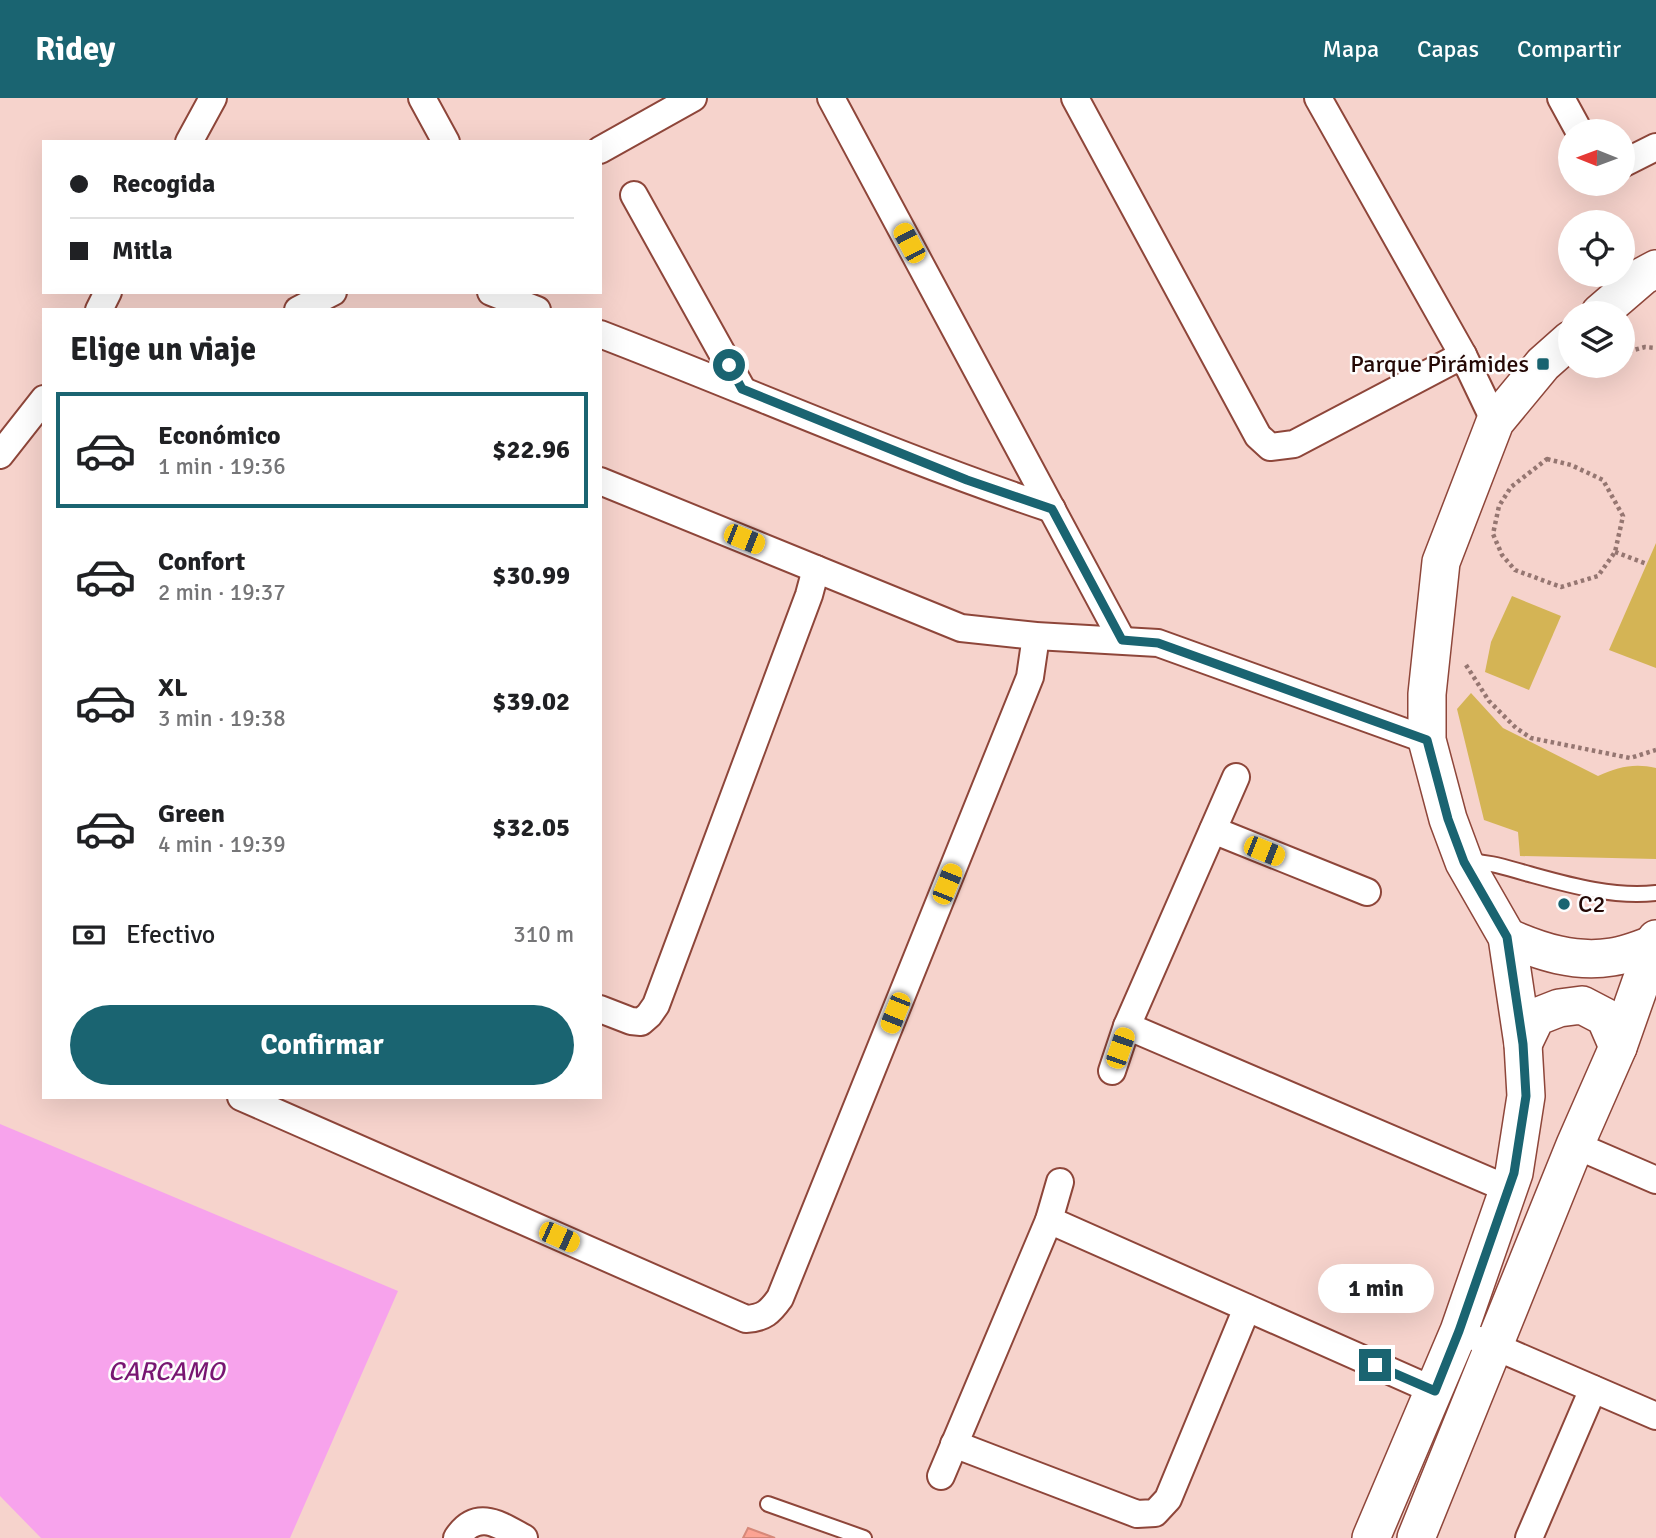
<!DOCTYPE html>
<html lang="es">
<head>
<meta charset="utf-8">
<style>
  :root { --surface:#fff; --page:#f6f6f6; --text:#202124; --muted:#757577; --line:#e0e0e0; --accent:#1a6471 }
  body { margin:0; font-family:Signika,sans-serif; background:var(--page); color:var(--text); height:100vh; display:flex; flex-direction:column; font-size:26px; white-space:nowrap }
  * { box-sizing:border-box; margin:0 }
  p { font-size:23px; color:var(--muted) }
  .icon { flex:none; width:38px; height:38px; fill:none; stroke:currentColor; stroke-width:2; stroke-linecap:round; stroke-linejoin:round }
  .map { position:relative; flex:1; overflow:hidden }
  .side { position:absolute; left:42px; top:210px; width:560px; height:791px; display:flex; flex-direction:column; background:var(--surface); border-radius:0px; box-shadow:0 7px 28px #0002 }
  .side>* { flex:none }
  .top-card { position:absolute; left:42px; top:42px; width:560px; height:154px; border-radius:0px; box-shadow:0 7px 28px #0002; display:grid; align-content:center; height:154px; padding:0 28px; background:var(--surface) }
  .needle { width:46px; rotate:271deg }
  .fabs { position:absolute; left:1558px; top:21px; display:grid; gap:14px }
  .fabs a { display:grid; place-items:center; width:77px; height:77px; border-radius:50%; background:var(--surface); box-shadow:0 7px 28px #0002; font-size:35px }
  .end { position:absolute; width:32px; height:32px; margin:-16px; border:9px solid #1a6471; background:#fff; box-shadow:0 0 0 4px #fff }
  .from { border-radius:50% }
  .bubble { position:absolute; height:49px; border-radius:24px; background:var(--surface); box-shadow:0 7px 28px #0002; font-size:23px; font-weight:700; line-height:49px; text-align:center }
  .car { position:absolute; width:21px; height:42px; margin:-21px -10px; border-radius:9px; box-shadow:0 0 5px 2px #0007; background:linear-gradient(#f5c518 24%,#345 0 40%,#f5c518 0 76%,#345 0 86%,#f5c518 0) }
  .top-card b { display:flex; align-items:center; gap:24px; height:66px; font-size:26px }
  .top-card b+b { border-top:2px solid var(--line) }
  .top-card i { width:18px; height:18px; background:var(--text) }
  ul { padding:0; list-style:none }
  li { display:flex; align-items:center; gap:21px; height:116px; margin:0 14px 10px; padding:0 14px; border:4px solid transparent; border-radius:0px }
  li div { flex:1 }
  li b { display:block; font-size:26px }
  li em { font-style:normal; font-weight:700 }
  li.current { border-color:var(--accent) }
  li>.icon { width:63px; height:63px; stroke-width:1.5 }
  h2 { padding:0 28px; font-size:32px; line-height:84px }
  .pay { display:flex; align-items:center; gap:18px; height:77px; padding:0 28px; font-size:26px }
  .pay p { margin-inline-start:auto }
  .primary-button { display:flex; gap:14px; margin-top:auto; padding:14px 28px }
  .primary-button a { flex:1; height:80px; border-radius:42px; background:var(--accent); color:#fff; font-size:28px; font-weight:700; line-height:80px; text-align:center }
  header { display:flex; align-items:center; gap:42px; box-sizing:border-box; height:98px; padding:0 35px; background:var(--accent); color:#fff }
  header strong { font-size:33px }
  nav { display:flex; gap:38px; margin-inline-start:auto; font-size:24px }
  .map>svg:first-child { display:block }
  .green { fill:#d4b455 }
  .water { fill:#f7a3ec }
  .building { fill:#fca393; stroke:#d68879; stroke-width:2 }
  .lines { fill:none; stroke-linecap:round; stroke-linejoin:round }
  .lane-casing { stroke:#8e463a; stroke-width:18 }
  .street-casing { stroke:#8e463a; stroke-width:30 }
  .secondary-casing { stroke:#8e463a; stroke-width:40 }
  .path { stroke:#957671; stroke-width:4.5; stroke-dasharray:3.5 3.5; stroke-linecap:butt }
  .lane { stroke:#fff; stroke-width:14 }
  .street { stroke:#fff; stroke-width:26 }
  .secondary { stroke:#fff; stroke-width:37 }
  .route { stroke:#1a6471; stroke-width:9 }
  .poi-dot { fill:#1a6471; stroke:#fdfdfd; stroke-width:2.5 }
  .labels { text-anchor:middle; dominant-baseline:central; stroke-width:5; stroke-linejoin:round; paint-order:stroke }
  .poi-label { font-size:24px; fill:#240805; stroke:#fdfdfd; text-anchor:end }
  .water-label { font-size:26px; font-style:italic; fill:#781672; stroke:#fdfdfd }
</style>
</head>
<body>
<header>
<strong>Ridey</strong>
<nav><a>Mapa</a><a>Capas</a><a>Compartir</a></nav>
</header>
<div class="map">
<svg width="1656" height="1440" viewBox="0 0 1656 1440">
  <rect width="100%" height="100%" fill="#f6d3cc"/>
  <g class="green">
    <path d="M 1656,445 L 1656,570 L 1609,552 Z"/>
    <path d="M 1512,498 L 1561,518 L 1529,592 L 1485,574 L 1491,544 Z"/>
    <path d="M 1471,595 L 1503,630 L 1598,678 C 1618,669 1634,665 1656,670 L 1656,761 L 1520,758 L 1518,734 L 1484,722 L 1457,611 Z"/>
  </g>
  <path class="water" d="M 0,1026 L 398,1193 L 290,1440 L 41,1440 L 0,1398 Z"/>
  <path class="building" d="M 748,1430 L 775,1440 L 743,1440 Z"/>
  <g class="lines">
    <g class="lane-casing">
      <g id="lane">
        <path d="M 1466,764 C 1488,763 1507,770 1529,776 C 1569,787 1614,800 1656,795"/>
        <path d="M 768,1406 L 864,1440"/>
      </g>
    </g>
    <g class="street-casing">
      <g id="street">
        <path d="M 422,0 L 446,44"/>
        <path d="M 831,0 L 1122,542"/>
        <path d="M 1075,0 L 1258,338 L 1270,349 L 1294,346 L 1463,257"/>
        <path d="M 1318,0 L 1463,257 L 1495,324"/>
        <path d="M 1561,0 L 1579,33"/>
        <path d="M 189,44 L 213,0"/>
        <path d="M 600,52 L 693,0"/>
        <path d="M 1622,66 L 1656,49"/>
        <path d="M 634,97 L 742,291"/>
        <path d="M 491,194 L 537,212"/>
        <path d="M 99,212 L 108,194"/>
        <path d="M 298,212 L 333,194"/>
        <path d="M 600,236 C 751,294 899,360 1052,411"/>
        <path d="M 0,357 L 44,301"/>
        <path d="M 600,383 L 961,530 L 1036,538 L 1158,545 L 1427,642"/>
        <path d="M 1213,732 L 1367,794"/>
        <path d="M 600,911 L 631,923 L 641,924 L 649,917 L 656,907 L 809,497 L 816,471"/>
        <path d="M 1127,928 L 1508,1091"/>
        <path d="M 1112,973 L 1127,928 L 1236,679"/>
        <path d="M 241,999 L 746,1221 C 764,1220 770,1214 780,1200 L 1030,579 L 1036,538"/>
        <path d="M 1575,1047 L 1656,1082"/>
        <path d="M 1049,1122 L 1435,1293"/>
        <path d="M 1480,1242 L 1656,1318"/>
        <path d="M 954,1346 L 1137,1416 L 1155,1415 L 1168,1401 L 1247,1210"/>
        <path d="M 941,1378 L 1049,1122 L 1060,1084"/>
        <path d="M 457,1440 C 477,1410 500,1427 524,1440"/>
        <path d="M 1529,1440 L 1593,1291"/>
      </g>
    </g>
    <g class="secondary-casing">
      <g id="secondary">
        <path d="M 1600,215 L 1643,178 L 1656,171"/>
        <path d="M 1507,839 C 1541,854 1575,865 1612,859 C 1626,857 1641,851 1654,846"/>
        <path d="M 1523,946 L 1536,919 L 1559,910 L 1582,907 L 1605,919 L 1618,949"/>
        <path d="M 1371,1440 L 1459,1233 L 1514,1075 L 1526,998 L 1523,946 L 1507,839 L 1464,764 L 1448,721 L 1427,642 L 1427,596 L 1441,464 L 1495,324 L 1543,266 L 1570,242"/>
        <path d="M 1416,1440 L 1575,1047 L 1618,949 L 1656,841"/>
      </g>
    </g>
    <g class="path">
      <path d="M 1622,255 L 1645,249 L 1656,250"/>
      <path d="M 1547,361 L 1571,367 L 1603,382 L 1623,418 L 1615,454 L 1598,478 L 1561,489 L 1515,472 L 1502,457 L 1493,436 L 1499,408 L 1511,389 Z"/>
      <path d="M 1615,454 L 1647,466"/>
      <path d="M 1466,567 L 1489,603 L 1516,630 L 1531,640 L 1630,660 L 1656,652"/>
    </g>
    <use href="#lane" class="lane"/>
    <use href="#street" class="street"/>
    <use href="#secondary" class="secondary"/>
  </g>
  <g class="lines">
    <path class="route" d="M 729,267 L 742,291 L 967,382 L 1052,411 L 1122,542 L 1158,545 L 1427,642 L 1448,721 L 1464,764 L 1507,839 L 1523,946 L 1526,998 L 1514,1075 L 1459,1233 L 1435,1293 L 1375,1267"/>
  </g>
  <g class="poi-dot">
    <rect x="1536" y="259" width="14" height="14" rx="3.5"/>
    <circle cx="1564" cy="806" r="7"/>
  </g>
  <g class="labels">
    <g class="poi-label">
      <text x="1529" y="266">Parque Pirámides</text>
      <text x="1578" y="806" text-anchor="start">C2</text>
    </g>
    <g class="water-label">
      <text x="166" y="1274">CARCAMO</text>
    </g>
  </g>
</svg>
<div class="fabs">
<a><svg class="needle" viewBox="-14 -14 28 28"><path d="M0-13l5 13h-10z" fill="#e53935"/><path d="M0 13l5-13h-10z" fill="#757577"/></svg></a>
<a><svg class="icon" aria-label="locate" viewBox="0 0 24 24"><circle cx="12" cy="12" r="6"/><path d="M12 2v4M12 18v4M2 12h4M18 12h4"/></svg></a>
<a><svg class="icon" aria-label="layers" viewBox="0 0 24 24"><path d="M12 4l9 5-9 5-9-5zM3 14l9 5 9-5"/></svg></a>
</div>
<i class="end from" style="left:729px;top:267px"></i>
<i class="end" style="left:1375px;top:1267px"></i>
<div class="bubble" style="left:1318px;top:1166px;width:116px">1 min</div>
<i class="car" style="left:909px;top:145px;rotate:332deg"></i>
<i class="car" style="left:744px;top:441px;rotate:112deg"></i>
<i class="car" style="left:1264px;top:753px;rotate:112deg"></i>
<i class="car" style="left:947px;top:786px;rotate:22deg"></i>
<i class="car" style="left:895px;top:915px;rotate:202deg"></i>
<i class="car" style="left:1120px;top:950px;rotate:19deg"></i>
<i class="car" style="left:559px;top:1139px;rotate:114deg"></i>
<div class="top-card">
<b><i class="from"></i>Recogida</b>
<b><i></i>Mitla</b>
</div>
<section class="side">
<h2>Elige un viaje</h2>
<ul>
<li class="current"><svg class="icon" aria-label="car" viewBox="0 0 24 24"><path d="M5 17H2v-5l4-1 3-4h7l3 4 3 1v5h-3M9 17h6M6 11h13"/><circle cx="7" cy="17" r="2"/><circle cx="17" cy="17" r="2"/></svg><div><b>Económico</b><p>1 min · 19:36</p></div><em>$22.96</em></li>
<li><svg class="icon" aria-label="car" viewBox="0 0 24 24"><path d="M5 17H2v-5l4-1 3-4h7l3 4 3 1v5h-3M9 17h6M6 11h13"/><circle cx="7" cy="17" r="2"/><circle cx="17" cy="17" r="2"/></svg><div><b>Confort</b><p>2 min · 19:37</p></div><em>$30.99</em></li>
<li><svg class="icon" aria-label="car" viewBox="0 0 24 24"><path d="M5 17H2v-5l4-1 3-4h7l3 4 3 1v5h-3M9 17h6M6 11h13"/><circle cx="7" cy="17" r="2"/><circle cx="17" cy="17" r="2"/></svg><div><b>XL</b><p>3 min · 19:38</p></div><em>$39.02</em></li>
<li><svg class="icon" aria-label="car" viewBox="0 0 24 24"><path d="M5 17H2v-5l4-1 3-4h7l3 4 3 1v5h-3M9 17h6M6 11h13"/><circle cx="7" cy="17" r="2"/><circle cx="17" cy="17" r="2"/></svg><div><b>Green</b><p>4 min · 19:39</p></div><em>$32.05</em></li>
</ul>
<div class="pay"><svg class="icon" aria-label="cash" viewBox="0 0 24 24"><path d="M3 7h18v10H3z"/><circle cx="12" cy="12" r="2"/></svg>Efectivo<p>310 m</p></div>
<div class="primary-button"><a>Confirmar</a></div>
</section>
</div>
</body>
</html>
